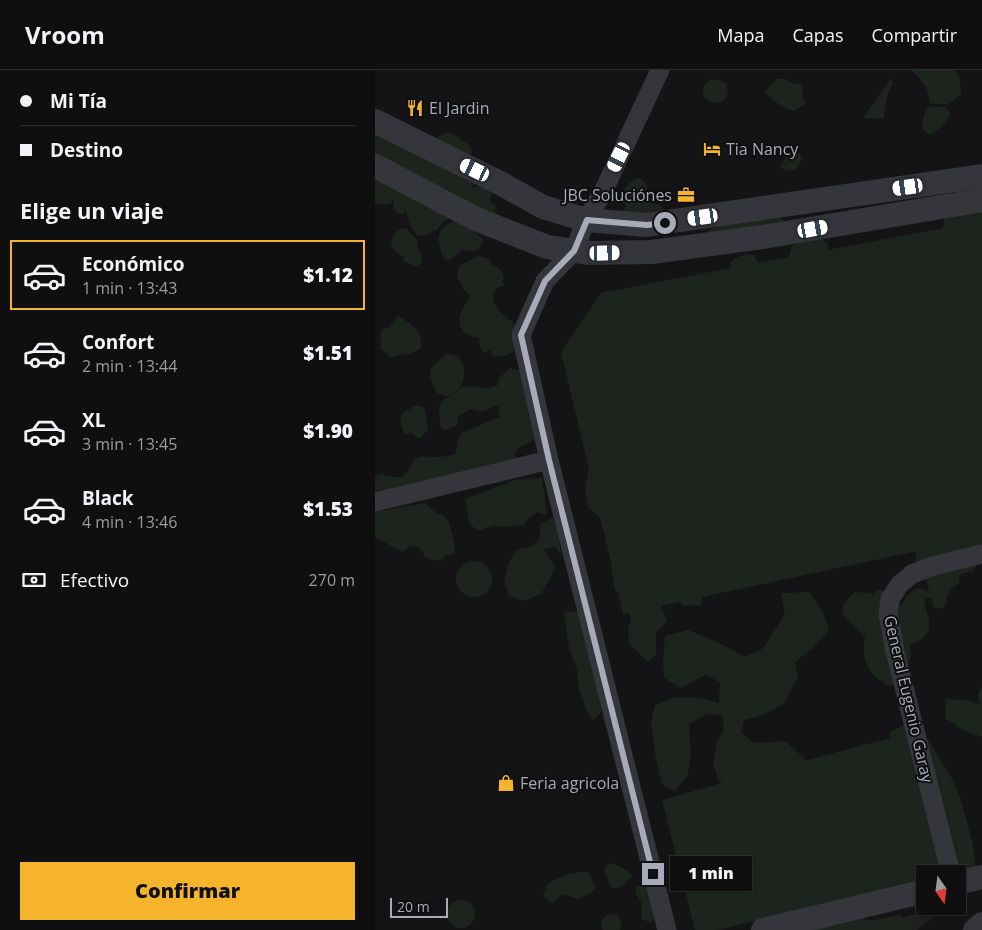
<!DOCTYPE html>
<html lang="es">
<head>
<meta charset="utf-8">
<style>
  :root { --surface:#0f0f10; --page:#1d1d1e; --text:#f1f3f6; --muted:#9b9c9f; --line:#2f2f30; --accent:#f6b42c }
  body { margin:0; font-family:"Open Sans",sans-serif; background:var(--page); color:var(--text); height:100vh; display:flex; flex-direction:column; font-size:19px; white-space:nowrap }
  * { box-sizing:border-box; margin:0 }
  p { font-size:16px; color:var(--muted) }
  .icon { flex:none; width:28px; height:28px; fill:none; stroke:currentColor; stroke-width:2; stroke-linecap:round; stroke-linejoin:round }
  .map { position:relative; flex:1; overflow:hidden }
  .drawer { display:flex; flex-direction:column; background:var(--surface); width:375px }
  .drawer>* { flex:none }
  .hud { display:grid; align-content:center; height:110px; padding:0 20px; background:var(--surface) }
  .needle { width:32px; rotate:166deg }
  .fabs { position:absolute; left:541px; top:795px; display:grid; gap:10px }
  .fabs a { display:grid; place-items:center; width:50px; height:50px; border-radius:0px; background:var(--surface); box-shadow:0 1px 4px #0004,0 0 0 1px var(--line); font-size:25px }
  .scale { position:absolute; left:15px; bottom:12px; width:58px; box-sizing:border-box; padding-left:5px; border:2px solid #a6abb7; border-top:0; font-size:14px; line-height:18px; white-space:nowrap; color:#a6abb7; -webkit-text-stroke:4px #0f0f11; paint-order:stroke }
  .end { position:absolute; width:22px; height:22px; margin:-11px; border:6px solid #a6abb7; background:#111; box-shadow:0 0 0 2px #111 }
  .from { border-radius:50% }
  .bubble { position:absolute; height:35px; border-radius:0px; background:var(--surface); box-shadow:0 1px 4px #0004,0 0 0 1px var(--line); font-size:16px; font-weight:800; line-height:35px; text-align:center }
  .car { position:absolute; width:15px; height:30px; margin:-15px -8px; border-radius:6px; box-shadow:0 0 4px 1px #0007; background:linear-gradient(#fff 24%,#345 0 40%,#fff 0 76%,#345 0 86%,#fff 0) }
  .hud b { display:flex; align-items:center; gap:18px; height:48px; font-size:19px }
  .hud b+b { border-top:1px solid var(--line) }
  .hud i { width:12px; height:12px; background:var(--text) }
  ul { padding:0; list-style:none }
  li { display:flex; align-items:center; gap:15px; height:70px; margin:0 10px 8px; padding:0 10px; border:2px solid transparent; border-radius:0px }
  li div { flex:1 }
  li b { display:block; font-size:19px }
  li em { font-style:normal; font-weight:800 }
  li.current { border-color:var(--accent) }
  li>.icon { width:45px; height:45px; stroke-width:1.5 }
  h2 { padding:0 20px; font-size:22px; line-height:60px }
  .pay { display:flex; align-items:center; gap:12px; height:55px; padding:0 20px; font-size:19px }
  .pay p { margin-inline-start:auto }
  .primary-button { display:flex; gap:10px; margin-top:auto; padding:10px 20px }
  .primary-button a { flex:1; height:58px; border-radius:0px; background:var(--accent); color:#111; font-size:20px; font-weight:800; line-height:58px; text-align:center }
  header { display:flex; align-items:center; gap:30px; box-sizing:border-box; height:70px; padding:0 25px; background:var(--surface); border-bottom:1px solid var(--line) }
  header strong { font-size:24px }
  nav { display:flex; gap:28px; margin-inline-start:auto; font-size:18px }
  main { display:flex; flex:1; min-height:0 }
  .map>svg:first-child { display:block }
  .built { fill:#202023 }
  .green { fill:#1c241d }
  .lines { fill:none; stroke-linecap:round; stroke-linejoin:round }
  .minor { stroke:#35363b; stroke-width:19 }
  .tertiary { stroke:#35363b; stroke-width:24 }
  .route { stroke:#a6abb7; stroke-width:6 }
  .labels { text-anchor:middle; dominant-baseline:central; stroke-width:4; stroke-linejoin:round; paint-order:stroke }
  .poi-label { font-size:16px; fill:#a6abb7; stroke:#0f0f11; text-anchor:start }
  .street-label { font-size:16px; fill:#a6abb7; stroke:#0f0f11 }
</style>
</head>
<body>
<header>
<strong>Vroom</strong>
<nav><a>Mapa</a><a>Capas</a><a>Compartir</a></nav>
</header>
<main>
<section class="drawer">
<div class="hud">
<b><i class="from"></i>Mi Tía</b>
<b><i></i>Destino</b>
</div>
<h2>Elige un viaje</h2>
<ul>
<li class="current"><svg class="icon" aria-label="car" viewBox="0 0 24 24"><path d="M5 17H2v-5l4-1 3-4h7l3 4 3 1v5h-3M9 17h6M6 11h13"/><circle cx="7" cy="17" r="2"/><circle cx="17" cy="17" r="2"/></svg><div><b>Económico</b><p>1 min · 13:43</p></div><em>$1.12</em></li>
<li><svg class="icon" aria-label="car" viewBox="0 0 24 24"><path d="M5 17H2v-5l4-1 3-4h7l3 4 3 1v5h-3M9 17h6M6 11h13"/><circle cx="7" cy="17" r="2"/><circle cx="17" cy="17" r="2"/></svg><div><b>Confort</b><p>2 min · 13:44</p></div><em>$1.51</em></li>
<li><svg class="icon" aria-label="car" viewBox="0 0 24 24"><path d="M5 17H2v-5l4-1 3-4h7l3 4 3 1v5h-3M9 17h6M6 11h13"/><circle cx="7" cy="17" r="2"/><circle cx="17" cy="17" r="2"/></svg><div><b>XL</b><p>3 min · 13:45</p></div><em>$1.90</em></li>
<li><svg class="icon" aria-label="car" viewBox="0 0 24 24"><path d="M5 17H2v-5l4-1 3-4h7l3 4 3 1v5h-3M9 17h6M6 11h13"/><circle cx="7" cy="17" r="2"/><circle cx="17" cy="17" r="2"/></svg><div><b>Black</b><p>4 min · 13:46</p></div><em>$1.53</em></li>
</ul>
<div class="pay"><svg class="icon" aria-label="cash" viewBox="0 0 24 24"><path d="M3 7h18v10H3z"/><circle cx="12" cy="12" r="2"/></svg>Efectivo<p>270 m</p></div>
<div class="primary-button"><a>Confirmar</a></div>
</section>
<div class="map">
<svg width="607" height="860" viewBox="0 0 607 860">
  <rect width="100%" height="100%" fill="#141416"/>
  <path class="built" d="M 571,837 L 542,860 L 475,860 Z"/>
  <g class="green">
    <path d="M 537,0 L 579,0 L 585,8 L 586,25 L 572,35 L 555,33 L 551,17 Z"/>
    <path d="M 516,8 L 518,14 C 511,24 510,36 509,48 L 488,48 Z"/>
    <path d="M 337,9 L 344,10 L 352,14 L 353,25 C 346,36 336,35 328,26 C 327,17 329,13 337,9 Z"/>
    <path d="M 401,9 L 410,9 L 419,14 L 424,13 L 428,17 L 427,29 L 432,33 L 419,41 C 411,39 406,37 400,31 C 395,27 393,28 390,22 Z"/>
    <path d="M 555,36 L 571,37 L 575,44 C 570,54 564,60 555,65 L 548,60 C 547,49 548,44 555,36 Z"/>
    <path d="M 0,38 L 3,43 L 14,44 L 22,53 L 30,52 L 34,57 L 61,68 L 73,62 C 81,66 92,72 97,79 L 97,83 L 94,85 L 101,113 L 97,116 L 97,118 L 104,115 L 117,122 L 115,131 L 120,136 L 121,147 L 77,147 L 68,152 L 62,160 L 56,161 L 52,165 L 44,166 L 39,162 L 33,150 L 31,141 L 28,144 L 22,144 L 19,137 L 19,130 L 14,134 L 0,134 Z"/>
    <path d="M 416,82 L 424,83 L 427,88 L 421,100 L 413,101 L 405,98 L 409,91 Z"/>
    <path d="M 264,108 C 274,112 273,119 269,129 C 274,133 279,134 285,135 L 289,141 L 247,147 L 251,135 L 247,126 C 251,116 253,111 264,108 Z"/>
    <path d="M 607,133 L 607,487 L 598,501 L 586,504 L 584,508 L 584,513 C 574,521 572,521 571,535 L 565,539 L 559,538 L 556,528 L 550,529 L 550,537 L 554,549 L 554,561 L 547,569 L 535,576 L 536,588 L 532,594 L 530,606 L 516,617 L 509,613 L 508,611 L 503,610 C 489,594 487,588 490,567 L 467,544 L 469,534 L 479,522 L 496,523 L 497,526 L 502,520 C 516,520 520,521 526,535 L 533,525 L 542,518 L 554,522 L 551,507 L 540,495 L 542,481 L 327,527 L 326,535 L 308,536 L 305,532 L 286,536 L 292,551 L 281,563 L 281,584 L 273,592 L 254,573 L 253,558 L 256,550 L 255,543 L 248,544 L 243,522 L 240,520 L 236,497 L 237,496 L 225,447 L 213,438 L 210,419 L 214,399 L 186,282 L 226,223 L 356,198 L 355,192 C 364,185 367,185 379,185 L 383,193 L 415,187 L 414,186 L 417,176 L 428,169 L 446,168 L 454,175 L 452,180 L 568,158 L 569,149 L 579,137 Z"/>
    <path d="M 406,147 L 409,152 L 319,170 L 341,156 Z"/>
    <path d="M 79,151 L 97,155 L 100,162 L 107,168 L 108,171 L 104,179 L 101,181 L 92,181 L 88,179 C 83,181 79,188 74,190 L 70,189 L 67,185 L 63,169 L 66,160 L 73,154 Z"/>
    <path d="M 30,158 L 33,160 L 43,171 L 42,177 L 47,185 L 47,192 L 42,196 L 34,194 L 28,190 L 29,187 L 20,181 L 16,175 L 17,167 L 23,159 Z"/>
    <path d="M 102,186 L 114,189 L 117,196 C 124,198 128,200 129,209 L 127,212 L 130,215 C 127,216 124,217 122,218 C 120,220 119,224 118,226 C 117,241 137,250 146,260 C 143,269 141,283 131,286 C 127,287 122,286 118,286 L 115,280 L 111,283 L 108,282 L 105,278 L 104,268 C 75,263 83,243 96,225 L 88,220 L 87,215 L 83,209 L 83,200 L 85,196 Z"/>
    <path d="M 23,246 C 31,251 41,256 45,265 C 46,269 46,274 46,278 C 36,285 27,284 16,287 L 5,279 L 6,268 L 5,263 L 8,259 L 13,258 Z"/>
    <path d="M 72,284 C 87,283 92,297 88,310 C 87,315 81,320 79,324 L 84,318 L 89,317 L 102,316 L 109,319 L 122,316 L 124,308 L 135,298 L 144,300 L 148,306 L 154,340 L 154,343 L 152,345 L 157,348 L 160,369 L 142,379 L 140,383 L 141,391 L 0,428 L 0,406 L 7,403 C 12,407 8,405 15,406 C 32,410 33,402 39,389 C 49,385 51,387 60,387 C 67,387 74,386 81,384 L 82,373 L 87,363 C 100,358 112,351 125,347 L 124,343 L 124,335 L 117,337 L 108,342 L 96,339 L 83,346 L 83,355 L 70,360 L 66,358 C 65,350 61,335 69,329 C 71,328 74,327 77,325 L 71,326 L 62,323 C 51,300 52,300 72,284 Z"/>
    <path d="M 40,336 C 49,335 50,338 51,346 C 52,351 52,355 53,360 L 46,368 L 43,368 L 37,363 L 29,364 L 26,354 L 26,345 L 31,341 Z"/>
    <path d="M 167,408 L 172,446 L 163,442 L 154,448 L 149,455 L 126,457 L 118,455 L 105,461 L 95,455 L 90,429 L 143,409 Z"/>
    <path d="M 50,433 L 60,442 L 68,445 L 74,452 L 80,475 L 79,483 L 75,485 L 70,485 L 66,491 L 51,488 L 44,477 L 35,476 L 29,481 L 25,481 L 0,467 L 0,442 Z"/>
    <path d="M 181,446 L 186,487 L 181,477 L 169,479 L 172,485 L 180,497 L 176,507 L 166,524 L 148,531 L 134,526 L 129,511 L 134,492 L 142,479 L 156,477 L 165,469 L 165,454 Z"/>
    <circle cx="99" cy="509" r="18"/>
    <path d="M 434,522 L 448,542 L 454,560 L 438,578 L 420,592 L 423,607 L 416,619 L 411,632 L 391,644 L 369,650 L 366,663 L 379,673 L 410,671 L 428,687 L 429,691 L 515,668 L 515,662 L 531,654 L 544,662 L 555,673 L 576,707 L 586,730 L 598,775 L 601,798 L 582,804 L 550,804 L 550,808 L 343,860 L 320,860 L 287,730 L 347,713 L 343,709 L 338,692 L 342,672 L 349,659 L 347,645 L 331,644 L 314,654 L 316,683 L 313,704 L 300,721 L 287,714 L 281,690 L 276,652 L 280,635 L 298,628 L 325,628 L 344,633 L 345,612 L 330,605 L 306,618 L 289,608 L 288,591 L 290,566 L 313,560 L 353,577 L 369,587 L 387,579 L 400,560 L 410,543 L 406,523 Z"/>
    <path d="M 203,541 L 225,620 L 226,642 L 218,651 L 212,641 L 204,619 L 202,600 L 194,578 L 189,542 Z"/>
    <path d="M 607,615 L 607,667 L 592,662 L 571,649 L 570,629 L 593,630 L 605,635 L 603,624 Z"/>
    <path d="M 237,793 L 254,801 L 257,806 C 251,813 245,821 236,817 L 233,812 L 234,808 C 226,803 228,794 237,793 Z"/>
    <path d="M 205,802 L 214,802 L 221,818 L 214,824 L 203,829 L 187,824 L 178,833 L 168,826 L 173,813 L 190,805 Z"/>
    <path d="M 269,812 L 275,816 L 282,846 L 276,853 L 267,849 L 266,832 L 260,823 L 261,817 Z"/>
    <circle cx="86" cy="844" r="14"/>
    <path d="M 234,844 C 244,843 249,851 245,860 L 228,860 C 225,853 227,848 234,844 Z"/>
    <path d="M 525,845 L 534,854 L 537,860 L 428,860 L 466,848 L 500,850 Z"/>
  </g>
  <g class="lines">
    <g class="minor">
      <path d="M 285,0 L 228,122 L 211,150 L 199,181 L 170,211 L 146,265 L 174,390 L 292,860"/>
      <path d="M 0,432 L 174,390"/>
      <path d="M 576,804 L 520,581 L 513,544 L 515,529 L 524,515 L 537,504 L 558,496 L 607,484"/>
    </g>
    <g class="tertiary">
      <path d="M 0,51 L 125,113 L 168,137 L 211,150 L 271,155 L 607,106"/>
      <path d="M 0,96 L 101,149 L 172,177 L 215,183 L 277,182 L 388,167 L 607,130"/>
      <path d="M 582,813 L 607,807"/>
      <path d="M 388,860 L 550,821"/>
      <path d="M 600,860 L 607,854"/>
    </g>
  </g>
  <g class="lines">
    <path class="route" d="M 278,804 L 174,390 L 146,265 L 170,211 L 199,181 L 212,150 L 272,155 L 290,153"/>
  </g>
  <defs>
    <g id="restaurant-bare" transform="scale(1.35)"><path d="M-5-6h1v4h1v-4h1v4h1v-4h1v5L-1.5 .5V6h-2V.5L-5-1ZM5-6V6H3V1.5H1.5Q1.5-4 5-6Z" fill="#f6b42c" stroke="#0f0f11" stroke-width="2.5" paint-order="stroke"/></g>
    <g id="hotel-bare" transform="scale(1.35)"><path d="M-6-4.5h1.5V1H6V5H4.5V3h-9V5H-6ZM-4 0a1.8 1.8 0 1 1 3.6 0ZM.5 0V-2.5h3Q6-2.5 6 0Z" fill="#f6b42c" stroke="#0f0f11" stroke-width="2.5" paint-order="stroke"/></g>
    <g id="office-bare" transform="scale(1.35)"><path d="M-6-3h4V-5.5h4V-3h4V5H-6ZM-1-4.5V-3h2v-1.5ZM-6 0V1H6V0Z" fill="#f6b42c" stroke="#0f0f11" stroke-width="2.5" paint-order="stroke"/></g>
    <g id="shop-bare" transform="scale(1.35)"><path d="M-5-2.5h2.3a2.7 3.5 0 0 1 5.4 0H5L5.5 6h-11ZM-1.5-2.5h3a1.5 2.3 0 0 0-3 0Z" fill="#f6b42c" stroke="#0f0f11" stroke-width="2.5" paint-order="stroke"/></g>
  </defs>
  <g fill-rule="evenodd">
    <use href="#restaurant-bare" x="40" y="38"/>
    <use href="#hotel-bare" x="337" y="79"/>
    <use href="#office-bare" x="311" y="125"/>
    <use href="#shop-bare" x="131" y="713"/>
  </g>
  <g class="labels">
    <g class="poi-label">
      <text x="54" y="38">El Jardin</text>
      <text x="351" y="79">Tia Nancy</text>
      <text x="297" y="125" text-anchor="end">JBC Soluciónes</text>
      <text x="145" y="713">Feria agricola</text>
    </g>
    <g class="street-label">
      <text transform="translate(534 629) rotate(77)">General Eugenio Garay</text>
    </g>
  </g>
</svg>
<div class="fabs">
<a><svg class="needle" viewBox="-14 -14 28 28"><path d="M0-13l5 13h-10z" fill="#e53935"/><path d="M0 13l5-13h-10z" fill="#9b9c9f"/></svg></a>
</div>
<div class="scale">20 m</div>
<i class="end from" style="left:290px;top:153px"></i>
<i class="end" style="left:278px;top:804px"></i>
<div class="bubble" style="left:295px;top:786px;width:82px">1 min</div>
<i class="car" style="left:244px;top:87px;rotate:206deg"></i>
<i class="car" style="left:100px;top:100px;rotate:296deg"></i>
<i class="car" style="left:533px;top:117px;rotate:262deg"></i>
<i class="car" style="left:328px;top:147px;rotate:262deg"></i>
<i class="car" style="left:438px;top:159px;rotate:80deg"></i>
<i class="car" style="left:230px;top:183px;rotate:89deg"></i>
</div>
</main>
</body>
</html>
